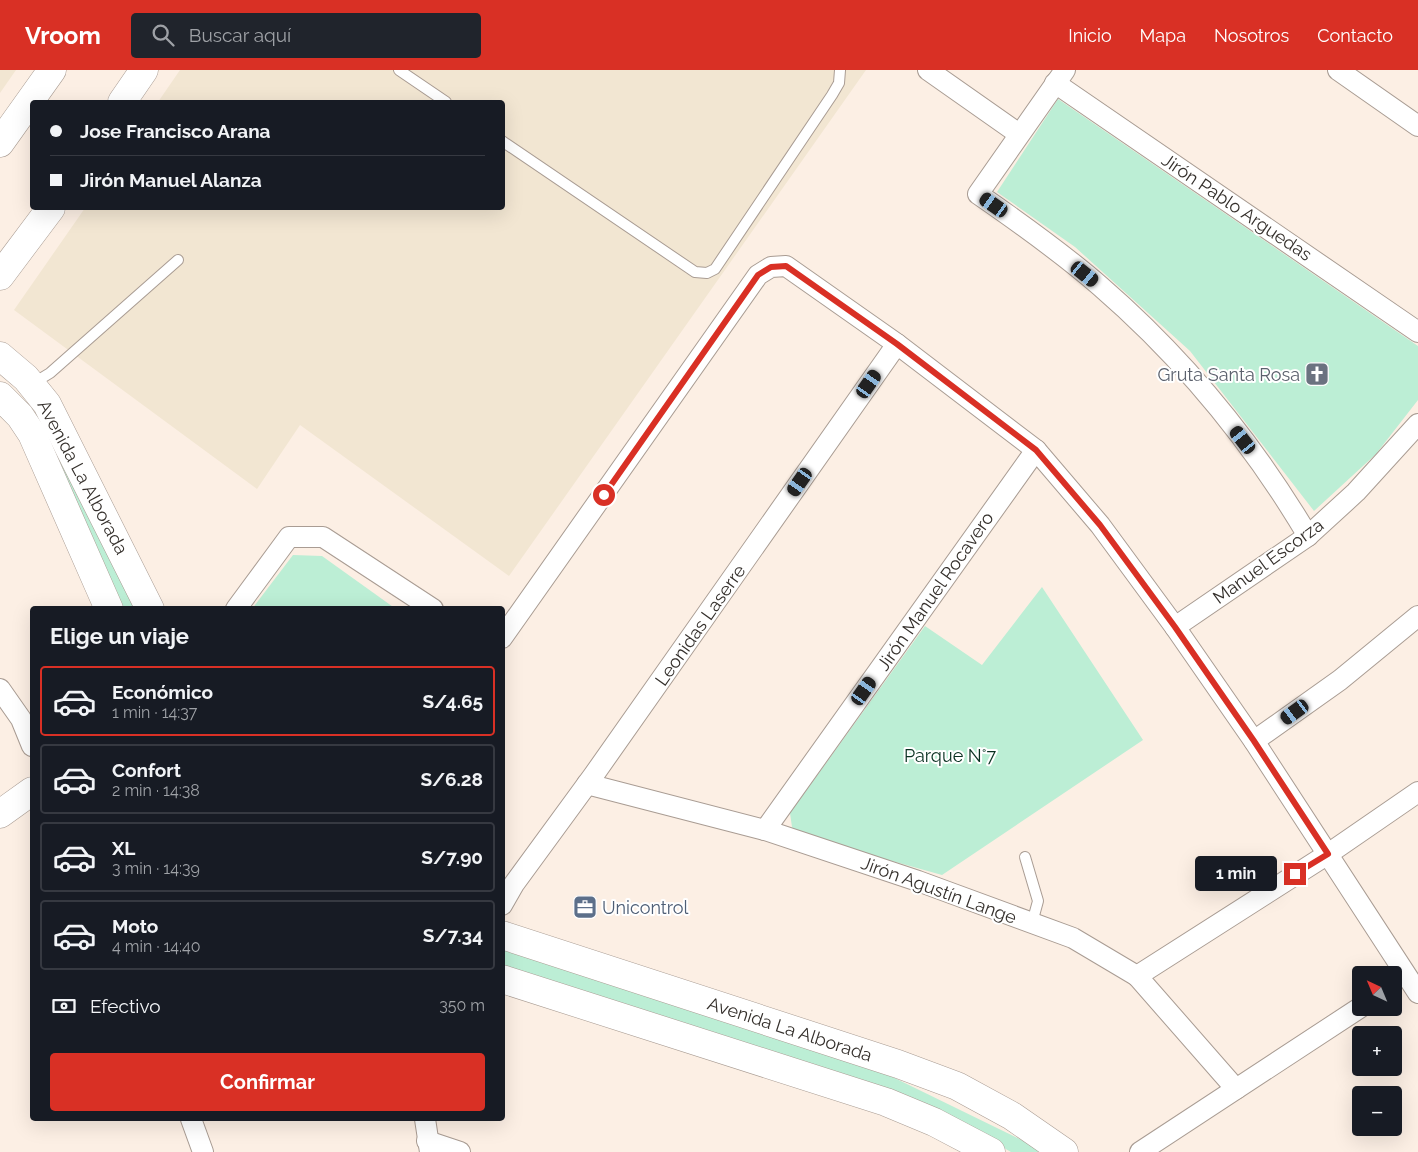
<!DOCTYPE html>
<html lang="es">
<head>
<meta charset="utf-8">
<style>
  :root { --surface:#171b24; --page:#20242c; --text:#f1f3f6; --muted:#9ea1a6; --line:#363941; --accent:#d93025 }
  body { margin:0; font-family:Raleway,sans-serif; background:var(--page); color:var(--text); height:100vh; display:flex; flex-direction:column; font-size:19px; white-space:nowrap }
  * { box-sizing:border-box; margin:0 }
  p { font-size:16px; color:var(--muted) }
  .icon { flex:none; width:28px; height:28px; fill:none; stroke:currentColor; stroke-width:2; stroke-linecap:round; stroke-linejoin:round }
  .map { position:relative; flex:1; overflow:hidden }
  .details { position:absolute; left:30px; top:536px; width:475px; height:515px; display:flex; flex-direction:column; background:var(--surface); border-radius:5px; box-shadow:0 5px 20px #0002 }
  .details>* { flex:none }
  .top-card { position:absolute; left:30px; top:30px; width:475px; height:110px; border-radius:5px; box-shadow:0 5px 20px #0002; display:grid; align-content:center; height:110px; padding:0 20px; background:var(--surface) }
  .needle { width:32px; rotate:316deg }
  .controls { position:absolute; left:1352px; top:896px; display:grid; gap:10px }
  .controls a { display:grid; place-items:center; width:50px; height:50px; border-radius:5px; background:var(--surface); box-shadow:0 5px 20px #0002; font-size:25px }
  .end { position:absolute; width:22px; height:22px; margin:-11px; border:6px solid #d93025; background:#fff; box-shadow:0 0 0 2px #fff }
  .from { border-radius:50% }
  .bubble { position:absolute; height:35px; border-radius:5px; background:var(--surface); box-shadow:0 5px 20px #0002; font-size:16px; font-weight:700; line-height:35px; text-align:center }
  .car { position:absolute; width:15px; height:30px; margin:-15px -8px; border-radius:6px; box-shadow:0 0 4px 1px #0007; background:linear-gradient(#222 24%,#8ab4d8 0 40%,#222 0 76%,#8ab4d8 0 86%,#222 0) }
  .top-card b { display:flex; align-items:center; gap:18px; height:48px; font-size:19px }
  .top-card b+b { border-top:1px solid var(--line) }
  .top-card i { width:12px; height:12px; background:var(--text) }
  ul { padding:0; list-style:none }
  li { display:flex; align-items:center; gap:15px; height:70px; margin:0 10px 8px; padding:0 10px; border:2px solid var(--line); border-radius:5px }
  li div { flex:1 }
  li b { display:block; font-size:19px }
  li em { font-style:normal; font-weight:700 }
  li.active { border-color:var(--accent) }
  li>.icon { width:45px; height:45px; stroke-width:1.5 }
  h2 { padding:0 20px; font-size:22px; line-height:60px }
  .pay { display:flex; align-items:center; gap:12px; height:55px; padding:0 20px; font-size:19px }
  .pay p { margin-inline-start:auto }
  .cta { display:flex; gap:10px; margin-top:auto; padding:10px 20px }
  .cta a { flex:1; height:58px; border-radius:5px; background:var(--accent); color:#fff; font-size:20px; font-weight:700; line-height:58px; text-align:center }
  header { display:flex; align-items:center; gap:30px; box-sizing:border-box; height:70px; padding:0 25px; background:var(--accent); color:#fff }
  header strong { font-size:24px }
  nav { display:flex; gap:28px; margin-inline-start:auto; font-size:18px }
  .search { width:350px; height:45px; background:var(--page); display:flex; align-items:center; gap:12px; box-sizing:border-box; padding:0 18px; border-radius:5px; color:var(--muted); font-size:19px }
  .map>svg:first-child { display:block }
  .industrial { fill:#f2e6d2 }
  .green { fill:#bceed5 }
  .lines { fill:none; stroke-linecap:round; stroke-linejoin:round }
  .service-casing { stroke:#a99c93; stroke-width:12 }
  .minor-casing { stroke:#a99c93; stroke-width:22 }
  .secondary-casing { stroke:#a99c93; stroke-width:29 }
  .primary-casing { stroke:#a99c93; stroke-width:29 }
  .service { stroke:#fff; stroke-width:10 }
  .minor { stroke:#fff; stroke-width:20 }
  .secondary { stroke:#fff; stroke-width:28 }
  .primary { stroke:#fff; stroke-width:28 }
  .route { stroke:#d93025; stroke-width:6 }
  .labels { text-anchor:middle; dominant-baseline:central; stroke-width:4; stroke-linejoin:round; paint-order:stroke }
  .street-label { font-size:18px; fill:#35302c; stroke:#fff }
  .worship-label { font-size:18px; fill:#5b616d; stroke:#fff; text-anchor:end }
  .park-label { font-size:18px; fill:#093121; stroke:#fff }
  .service-label { font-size:18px; fill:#4e5e75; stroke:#fff; text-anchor:start }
</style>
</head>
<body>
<header>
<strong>Vroom</strong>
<div class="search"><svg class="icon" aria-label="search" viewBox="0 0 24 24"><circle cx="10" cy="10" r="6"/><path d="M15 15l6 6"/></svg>Buscar aquí</div>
<nav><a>Inicio</a><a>Mapa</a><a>Nosotros</a><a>Contacto</a></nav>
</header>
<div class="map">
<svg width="1418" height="1082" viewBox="0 0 1418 1082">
  <rect width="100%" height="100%" fill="#fcefe4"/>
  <g class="industrial">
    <path d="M 0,0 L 16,0 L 0,23 Z"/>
    <path d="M 180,0 L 866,0 L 509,506 L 300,355 L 257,419 L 14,240 L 85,138 L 502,138 L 502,32 L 158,32 Z"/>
  </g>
  <g class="green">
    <path d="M 1058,29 L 1418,276 L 1418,330 L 1376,384 L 1314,441 L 1190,281 L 1075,177 L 997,122 Z"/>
    <path d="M 58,379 L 138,539 L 116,539 L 55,389 Z"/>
    <path d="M 293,485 L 322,486 L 396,539 L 252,539 Z"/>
    <path d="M 1042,517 L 1143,670 L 942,805 L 799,765 L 792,757 L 790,743 L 925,556 L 982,595 Z"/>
    <path d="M 503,871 L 870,996 L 1046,1082 L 1011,1082 L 967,1057 L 503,899 Z"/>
  </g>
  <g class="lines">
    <g class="service-casing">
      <g id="service">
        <path d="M 399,0 L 446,32"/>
        <path d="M 502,71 L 695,202 L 707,203 L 715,199 L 832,25 L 839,13 L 840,0"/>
        <path d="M 32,314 L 50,303 L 178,190"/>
        <path d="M 1025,787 L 1038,831 L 1032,853"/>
      </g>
    </g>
    <g class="minor-casing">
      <g id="minor">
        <path d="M 928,0 L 1019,64"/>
        <path d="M 1065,0 L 978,124 C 1020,153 1061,182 1100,216 C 1182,287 1253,373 1308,466"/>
        <path d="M 1338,0 L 1418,56"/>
        <path d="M 1055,13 L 1418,262"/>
        <path d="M 236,539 L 289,467 L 323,467 L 433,539"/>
        <path d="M 1175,557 L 1308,466 L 1356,422 L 1418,354"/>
        <path d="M 502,568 L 758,205 L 771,197 L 786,196 L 897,274 L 1036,380 L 1100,455 L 1175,557 L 1254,671 L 1418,923"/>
        <path d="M 0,619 L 21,649 L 32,676"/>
        <path d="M 1254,671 L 1340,610 L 1418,546"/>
        <path d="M 587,714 L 765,760 L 918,811 L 1073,868 L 1137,906 L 1236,1019"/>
        <path d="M 765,760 L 1036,380"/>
        <path d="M 502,835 L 514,814 L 593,706 L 897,274"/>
        <path d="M 1137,906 L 1328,784 L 1418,722"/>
        <path d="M 191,1049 L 203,1082"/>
        <path d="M 425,1049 L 430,1082"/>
        <path d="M 427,1071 L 460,1082"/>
        <path d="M 1140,1082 L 1361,937"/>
      </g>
    </g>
    <g class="secondary-casing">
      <g id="secondary">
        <path d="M 0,286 L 26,308 L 47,334 L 150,539"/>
        <path d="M 0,326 L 20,346 L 32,364 L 109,539"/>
        <path d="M 0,744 L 32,721"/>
        <path d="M 502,865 L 898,994 L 957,1016 L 1012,1046 L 1064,1082"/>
        <path d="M 502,909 L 886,1032 L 934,1052 L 991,1082"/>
      </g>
    </g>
    <g class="primary-casing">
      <g id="primary">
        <path d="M 122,32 L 144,0"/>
        <path d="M 0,73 L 52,0"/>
        <path d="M 0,206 L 51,138"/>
      </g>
    </g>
    <use href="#service" class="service"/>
    <use href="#minor" class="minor"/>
    <use href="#secondary" class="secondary"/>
    <use href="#primary" class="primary"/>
  </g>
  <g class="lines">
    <path class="route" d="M 604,425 L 758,205 L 771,197 L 786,196 L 897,274 L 1036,380 L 1100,455 L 1175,557 L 1254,671 L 1328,784 L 1295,804"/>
  </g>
  <defs>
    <g id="church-square" transform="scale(1.25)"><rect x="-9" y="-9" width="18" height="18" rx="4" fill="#6b7280" stroke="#fff"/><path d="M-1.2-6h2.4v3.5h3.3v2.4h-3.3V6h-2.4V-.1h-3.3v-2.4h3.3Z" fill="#fff"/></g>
    <g id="office-square" transform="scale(1.25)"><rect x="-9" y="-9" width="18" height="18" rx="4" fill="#5c6f8a" stroke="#fff"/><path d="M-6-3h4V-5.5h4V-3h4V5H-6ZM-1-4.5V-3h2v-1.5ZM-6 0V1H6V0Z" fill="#fff"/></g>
  </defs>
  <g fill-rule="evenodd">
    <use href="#church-square" x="1317" y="304"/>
    <use href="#office-square" x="585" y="837"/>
  </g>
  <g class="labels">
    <g class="street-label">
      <text transform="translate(1237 137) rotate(34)">Jirón Pablo Arguedas</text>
      <text transform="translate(83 407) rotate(62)">Avenida La Alborada</text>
      <text transform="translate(1268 491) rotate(-36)">Manuel Escorza</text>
      <text transform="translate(935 521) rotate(-55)">Jirón Manuel Rocavero</text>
      <text transform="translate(700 555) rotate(-55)">Leonidas Laserre</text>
      <text transform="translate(939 820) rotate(20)">Jirón Agustín Lange</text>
      <text transform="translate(790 959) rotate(18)">Avenida La Alborada</text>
    </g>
    <g class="worship-label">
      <text x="1300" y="304">Gruta Santa Rosa</text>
    </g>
    <g class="park-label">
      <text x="950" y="685">Parque N°7</text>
    </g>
    <g class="service-label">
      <text x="602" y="837">Unicontrol</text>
    </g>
  </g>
</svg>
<div class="controls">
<a><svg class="needle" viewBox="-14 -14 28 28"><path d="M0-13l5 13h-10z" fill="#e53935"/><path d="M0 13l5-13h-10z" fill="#9ea1a6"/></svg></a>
<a>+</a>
<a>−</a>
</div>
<i class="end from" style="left:604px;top:425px"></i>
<i class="end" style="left:1295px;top:804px"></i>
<div class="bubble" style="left:1195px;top:786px;width:82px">1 min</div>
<i class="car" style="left:994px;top:135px;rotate:305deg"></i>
<i class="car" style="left:1085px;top:204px;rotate:129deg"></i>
<i class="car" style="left:869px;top:314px;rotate:35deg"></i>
<i class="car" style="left:1243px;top:370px;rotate:322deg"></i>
<i class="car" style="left:800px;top:412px;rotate:215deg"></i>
<i class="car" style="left:864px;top:621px;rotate:35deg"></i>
<i class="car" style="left:1295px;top:642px;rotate:234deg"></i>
<div class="top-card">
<b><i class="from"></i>Jose Francisco Arana</b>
<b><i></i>Jirón Manuel Alanza</b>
</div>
<section class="details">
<h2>Elige un viaje</h2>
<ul>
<li class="active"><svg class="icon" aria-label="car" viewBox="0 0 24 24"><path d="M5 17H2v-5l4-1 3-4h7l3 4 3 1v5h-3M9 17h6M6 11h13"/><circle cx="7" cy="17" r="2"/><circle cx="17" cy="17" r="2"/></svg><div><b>Económico</b><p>1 min · 14:37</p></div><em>S/4.65</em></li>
<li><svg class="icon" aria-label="car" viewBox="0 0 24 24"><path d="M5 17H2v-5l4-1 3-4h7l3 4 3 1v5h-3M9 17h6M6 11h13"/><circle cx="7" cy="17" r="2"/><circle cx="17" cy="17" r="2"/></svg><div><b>Confort</b><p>2 min · 14:38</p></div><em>S/6.28</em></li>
<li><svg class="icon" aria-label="car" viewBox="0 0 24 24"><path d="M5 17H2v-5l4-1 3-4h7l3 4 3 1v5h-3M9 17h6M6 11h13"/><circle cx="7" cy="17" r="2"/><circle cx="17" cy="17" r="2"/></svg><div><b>XL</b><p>3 min · 14:39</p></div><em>S/7.90</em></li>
<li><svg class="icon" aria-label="car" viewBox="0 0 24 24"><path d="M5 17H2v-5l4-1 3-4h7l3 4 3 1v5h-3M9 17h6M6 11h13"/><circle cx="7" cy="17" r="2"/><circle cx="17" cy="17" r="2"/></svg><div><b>Moto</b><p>4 min · 14:40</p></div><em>S/7.34</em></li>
</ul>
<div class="pay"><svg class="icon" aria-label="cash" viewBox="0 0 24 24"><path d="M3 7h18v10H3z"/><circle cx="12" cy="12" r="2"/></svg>Efectivo<p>350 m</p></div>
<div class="cta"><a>Confirmar</a></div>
</section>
</div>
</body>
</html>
